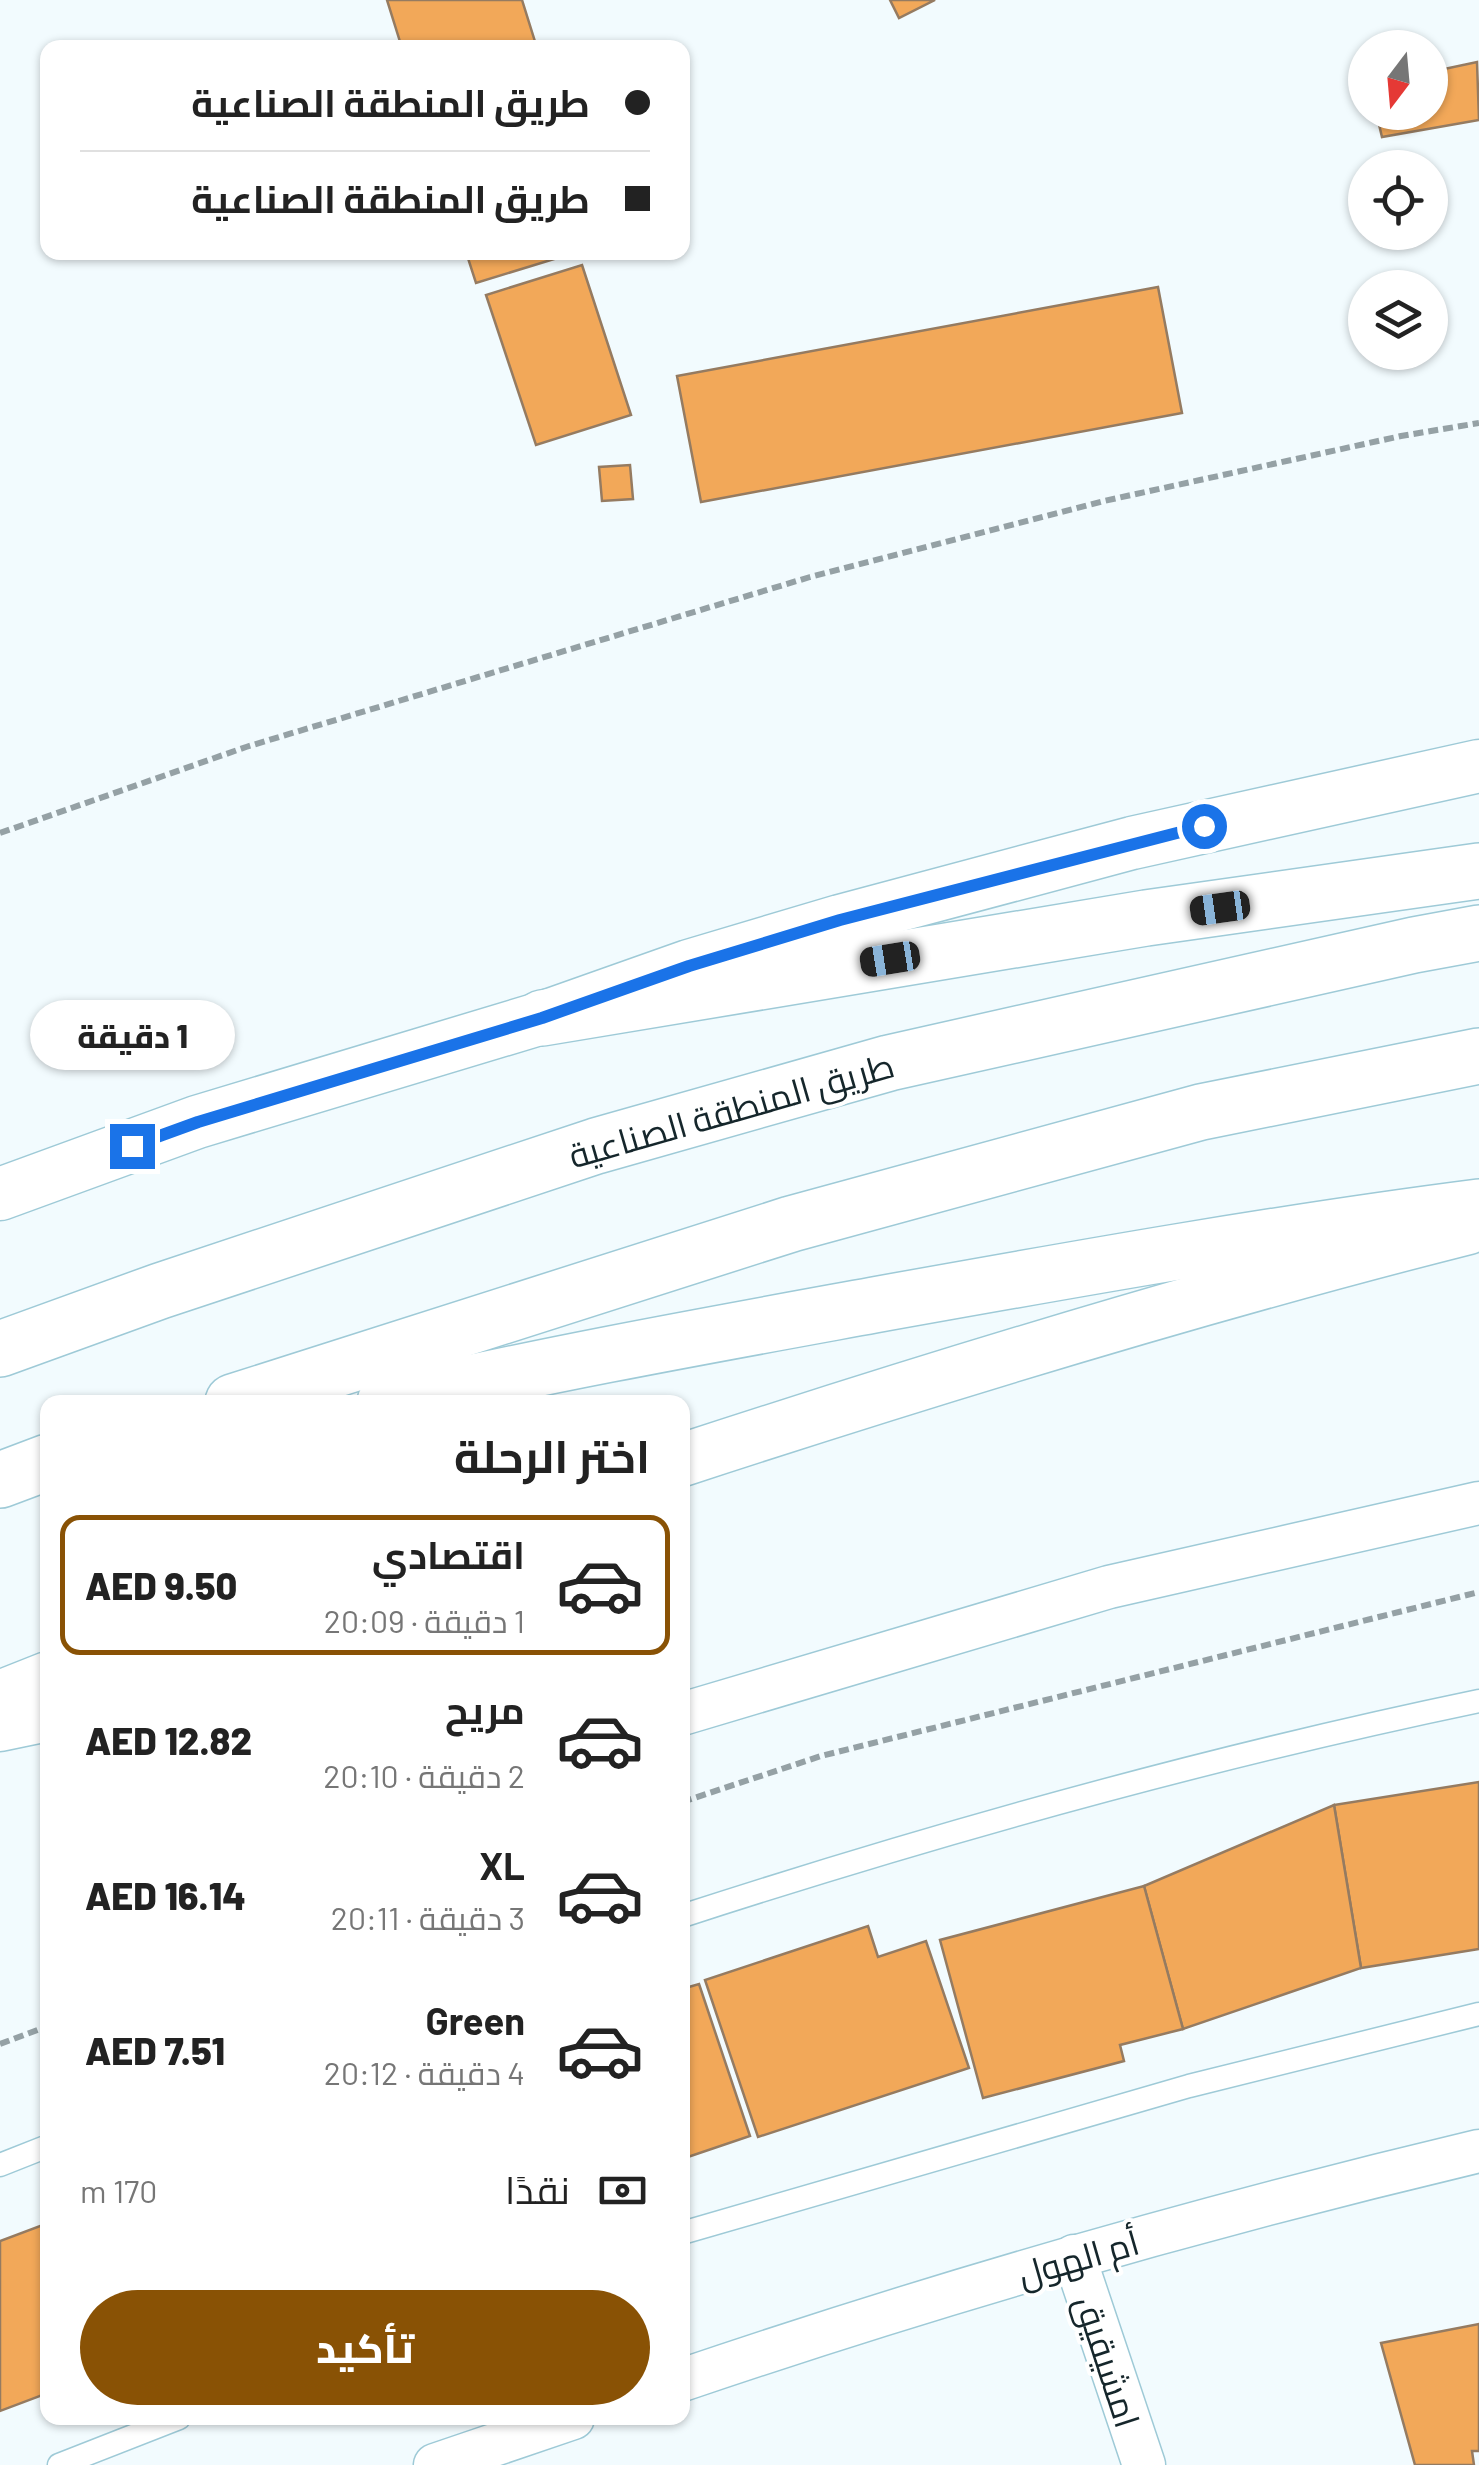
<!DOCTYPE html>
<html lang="ar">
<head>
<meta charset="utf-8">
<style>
  :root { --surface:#fff; --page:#f6f6f6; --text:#222; --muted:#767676; --line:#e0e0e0; --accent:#895205 }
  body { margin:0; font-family:Barlow,Cairo,sans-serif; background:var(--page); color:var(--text); direction:rtl; height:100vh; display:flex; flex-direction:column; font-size:38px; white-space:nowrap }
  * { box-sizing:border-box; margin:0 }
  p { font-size:32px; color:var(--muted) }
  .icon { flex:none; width:55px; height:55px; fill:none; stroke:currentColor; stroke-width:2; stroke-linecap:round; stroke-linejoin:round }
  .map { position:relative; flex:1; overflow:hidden; direction:ltr }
  .panel { position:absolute; left:40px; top:1395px; width:650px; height:1030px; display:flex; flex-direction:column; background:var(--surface); border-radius:20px; box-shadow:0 2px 8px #0004; direction:rtl }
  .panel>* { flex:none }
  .banner { position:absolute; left:40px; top:40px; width:650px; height:220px; border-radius:20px; box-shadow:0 2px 8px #0004; direction:rtl; display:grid; align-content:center; height:220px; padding:0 40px; background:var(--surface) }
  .needle { width:65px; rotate:196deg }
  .buttons { position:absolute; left:1348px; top:30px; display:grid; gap:20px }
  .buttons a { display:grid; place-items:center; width:100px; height:100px; border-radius:50%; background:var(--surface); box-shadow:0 2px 8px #0004; font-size:50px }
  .end { position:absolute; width:45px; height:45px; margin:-22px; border:12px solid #1a73e8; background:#fff; box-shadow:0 0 0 5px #fff }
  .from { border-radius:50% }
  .bubble { position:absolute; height:70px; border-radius:35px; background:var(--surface); box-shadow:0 2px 8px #0004; font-size:32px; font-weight:800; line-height:70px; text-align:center; direction:rtl }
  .car { position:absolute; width:30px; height:60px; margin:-30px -15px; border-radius:12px; box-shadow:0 0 8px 2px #0007; background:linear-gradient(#222 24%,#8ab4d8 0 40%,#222 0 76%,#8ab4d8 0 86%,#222 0) }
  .banner b { display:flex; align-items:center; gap:35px; height:95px; font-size:38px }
  .banner b+b { border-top:2px solid var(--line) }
  .banner i { width:25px; height:25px; background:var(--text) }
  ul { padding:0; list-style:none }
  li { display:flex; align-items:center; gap:30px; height:140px; margin:0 20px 15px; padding:0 20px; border:5px solid transparent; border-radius:20px }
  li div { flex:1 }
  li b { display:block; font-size:38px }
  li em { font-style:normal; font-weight:800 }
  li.current { border-color:var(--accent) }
  li>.icon { width:90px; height:90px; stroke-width:1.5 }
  h2 { padding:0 40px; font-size:45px; line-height:120px }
  .pay { display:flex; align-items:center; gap:25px; height:110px; padding:0 40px; font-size:38px }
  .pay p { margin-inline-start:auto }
  .button { display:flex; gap:20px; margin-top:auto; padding:20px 40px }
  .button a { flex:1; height:115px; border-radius:60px; background:var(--accent); color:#fff; font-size:40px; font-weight:800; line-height:115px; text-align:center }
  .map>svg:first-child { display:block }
  .building { fill:#f2a859; stroke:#957b61; stroke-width:2.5 }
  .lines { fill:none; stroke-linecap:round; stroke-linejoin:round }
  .service-casing { stroke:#9ecad7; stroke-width:25 }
  .minor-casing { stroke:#9ecad7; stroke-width:45 }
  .tertiary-casing { stroke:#9ecad7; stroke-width:55 }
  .trunk-casing { stroke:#9ecad7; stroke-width:58 }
  .path { stroke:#95a1a5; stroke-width:6; stroke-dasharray:10 5; stroke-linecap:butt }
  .service { stroke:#fff; stroke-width:22 }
  .minor { stroke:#fff; stroke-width:42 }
  .tertiary { stroke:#fff; stroke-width:52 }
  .trunk { stroke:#fff; stroke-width:55 }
  .route { stroke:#1a73e8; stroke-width:12 }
  .labels { text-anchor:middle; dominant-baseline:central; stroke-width:8; stroke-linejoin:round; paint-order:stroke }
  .street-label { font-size:35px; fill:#15262b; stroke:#fff }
</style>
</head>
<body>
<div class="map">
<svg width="1479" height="2465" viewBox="0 0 1479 2465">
  <rect width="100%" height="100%" fill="#f2fbfe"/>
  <g class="building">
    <path d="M 387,0 L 522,0 L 537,48 L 402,48 Z"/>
    <path d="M 890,0 L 935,0 L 899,18 Z"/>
    <path d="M 1477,62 L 1479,120 L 1382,137 L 1376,112 L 1430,112 L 1430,72 Z"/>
    <path d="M 466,252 L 577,252 L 476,283 Z"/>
    <path d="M 582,265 L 631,415 L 536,445 L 486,295 Z"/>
    <path d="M 1158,287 L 1182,413 L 701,502 L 677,376 Z"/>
    <path d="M 630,465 L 633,499 L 602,501 L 599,467 Z"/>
    <path d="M 1479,1782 L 1479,1949 L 1361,1968 L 1334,1805 Z"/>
    <path d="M 1334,1805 L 1361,1968 L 1183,2029 L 1144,1886 Z"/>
    <path d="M 1144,1886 L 1183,2029 L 1120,2045 L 1124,2061 L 983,2098 L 940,1940 Z"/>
    <path d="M 868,1926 L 878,1957 L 926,1941 L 969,2068 L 758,2137 L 705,1980 Z"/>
    <path d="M 699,1984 L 750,2136 L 682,2159 L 682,1989 Z"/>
    <path d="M 48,2223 L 48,2393 L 0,2411 L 0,2241 Z"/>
    <path d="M 1479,2324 L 1479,2451 L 1472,2451 L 1474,2465 L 1415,2465 L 1381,2343 Z"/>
  </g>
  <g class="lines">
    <g class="service-casing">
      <g id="service">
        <path d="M 682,1916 C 944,1831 1210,1757 1479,1701"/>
        <path d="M 0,2165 L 48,2146"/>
        <path d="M 682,2233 L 1189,2086 L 1479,2014"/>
        <path d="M 59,2465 L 179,2418"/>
      </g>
    </g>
    <g class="minor-casing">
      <g id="minor">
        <path d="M 682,1714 L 1109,1587 L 1479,1503"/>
        <path d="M 0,1730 L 48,1720"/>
        <path d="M 1074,2256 L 1144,2465"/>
        <path d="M 682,2380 C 944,2291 1210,2215 1479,2151"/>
        <path d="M 435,2465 L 573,2418"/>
      </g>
    </g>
    <g class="tertiary-casing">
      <g id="tertiary">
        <path d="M 0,1194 L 197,1122 L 542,1018 L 689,966 L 840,921 L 1132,843 L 1479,766"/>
        <path d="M 682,1460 C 942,1375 1203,1295 1468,1228"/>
        <path d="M 0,1697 L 48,1678"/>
      </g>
    </g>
    <g class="trunk-casing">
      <g id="trunk">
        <path d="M 542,1018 L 1146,918 L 1479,871"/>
        <path d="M 0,1349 L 160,1291 L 596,1146 L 889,1063 L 1414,945 L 1479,933"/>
        <path d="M 233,1402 L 791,1224 L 1201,1112 L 1479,1056"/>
        <path d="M 385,1402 C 547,1364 710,1335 874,1305 C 1075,1269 1276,1233 1479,1207"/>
        <path d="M 0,1480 L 48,1462"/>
      </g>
    </g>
    <g class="path">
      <path d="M 0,833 L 246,747 L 810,577 L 1104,501 L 1401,436 L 1479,423"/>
      <path d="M 682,1802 L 821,1756 L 1479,1592"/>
      <path d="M 0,2044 L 48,2026"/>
    </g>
    <use href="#service" class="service"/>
    <use href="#minor" class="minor"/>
    <use href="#tertiary" class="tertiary"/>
    <use href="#trunk" class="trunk"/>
  </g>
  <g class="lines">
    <path class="route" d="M 132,1146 L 198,1122 L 542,1018 L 689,966 L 840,920 L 1204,826"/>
  </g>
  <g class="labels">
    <g class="street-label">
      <text transform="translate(731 1109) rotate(-16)">طريق المنطقة الصناعية</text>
      <text transform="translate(1078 2257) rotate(-16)">أم الهول</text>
      <text transform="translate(1109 2361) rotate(72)">امشيقيق</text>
    </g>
  </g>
</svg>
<div class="buttons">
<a><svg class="needle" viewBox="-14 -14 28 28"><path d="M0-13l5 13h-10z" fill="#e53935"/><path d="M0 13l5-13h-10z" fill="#767676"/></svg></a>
<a><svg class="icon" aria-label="locate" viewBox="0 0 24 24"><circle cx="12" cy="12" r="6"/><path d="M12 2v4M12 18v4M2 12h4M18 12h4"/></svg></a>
<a><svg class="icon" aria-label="layers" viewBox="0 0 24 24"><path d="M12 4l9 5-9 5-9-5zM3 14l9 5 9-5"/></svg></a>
</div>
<i class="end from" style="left:1204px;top:826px"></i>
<i class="end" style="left:132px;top:1146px"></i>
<div class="bubble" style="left:30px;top:1000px;width:205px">1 دقيقة</div>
<i class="car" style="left:1220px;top:908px;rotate:262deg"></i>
<i class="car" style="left:890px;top:959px;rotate:261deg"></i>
<div class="banner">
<b><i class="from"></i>طريق المنطقة الصناعية</b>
<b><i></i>طريق المنطقة الصناعية</b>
</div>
<section class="panel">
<h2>اختر الرحلة</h2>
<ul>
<li class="current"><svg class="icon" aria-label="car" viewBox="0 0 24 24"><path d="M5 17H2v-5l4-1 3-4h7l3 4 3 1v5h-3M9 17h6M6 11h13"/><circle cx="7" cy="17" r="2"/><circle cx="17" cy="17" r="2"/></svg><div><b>اقتصادي</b><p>1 دقيقة · 20:09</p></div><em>AED 9.50</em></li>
<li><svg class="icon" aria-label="car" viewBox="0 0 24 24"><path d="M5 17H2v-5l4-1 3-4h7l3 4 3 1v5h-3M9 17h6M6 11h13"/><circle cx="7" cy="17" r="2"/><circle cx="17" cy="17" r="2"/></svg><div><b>مريح</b><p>2 دقيقة · 20:10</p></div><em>AED 12.82</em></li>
<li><svg class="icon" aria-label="car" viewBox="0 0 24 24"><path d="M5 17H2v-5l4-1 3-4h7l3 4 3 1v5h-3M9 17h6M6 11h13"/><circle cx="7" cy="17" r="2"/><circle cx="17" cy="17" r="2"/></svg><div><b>XL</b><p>3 دقيقة · 20:11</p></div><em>AED 16.14</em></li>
<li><svg class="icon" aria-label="car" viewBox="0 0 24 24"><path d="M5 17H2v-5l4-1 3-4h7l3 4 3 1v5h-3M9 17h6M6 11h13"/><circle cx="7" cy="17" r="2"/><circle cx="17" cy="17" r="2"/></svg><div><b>Green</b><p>4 دقيقة · 20:12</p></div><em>AED 7.51</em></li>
</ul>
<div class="pay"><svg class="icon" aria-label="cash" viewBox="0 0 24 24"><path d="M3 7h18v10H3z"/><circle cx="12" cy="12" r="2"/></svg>نقدًا<p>170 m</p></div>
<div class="button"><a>تأكيد</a></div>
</section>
</div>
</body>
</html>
